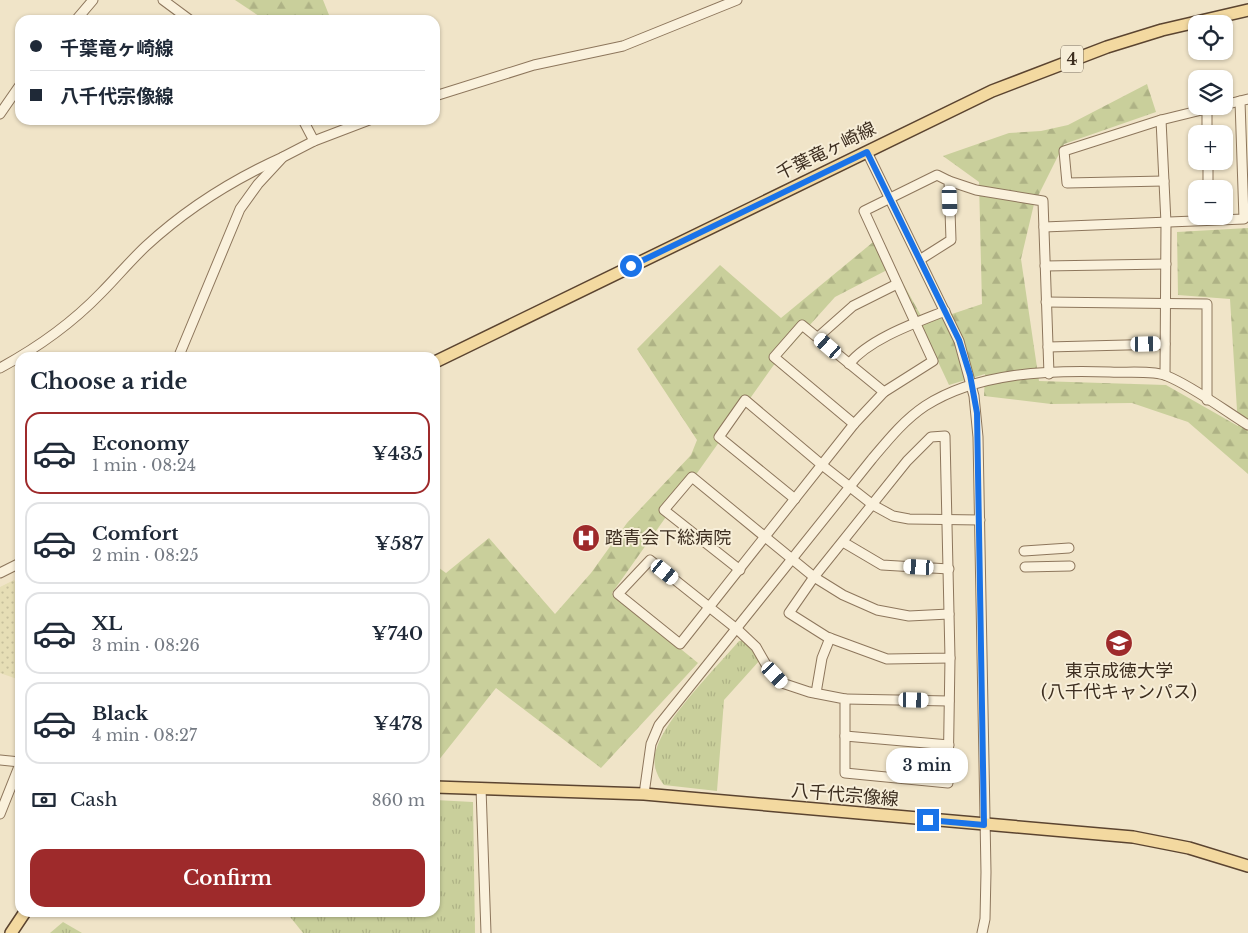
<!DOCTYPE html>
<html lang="en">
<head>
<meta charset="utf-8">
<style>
  :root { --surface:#fff; --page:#f6f6f7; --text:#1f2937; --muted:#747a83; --line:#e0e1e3; --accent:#9e2a2b }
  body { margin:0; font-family:"Libre Baskerville","Noto Sans JP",serif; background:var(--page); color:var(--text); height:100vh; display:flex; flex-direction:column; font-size:19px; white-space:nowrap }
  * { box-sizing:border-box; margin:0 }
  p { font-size:16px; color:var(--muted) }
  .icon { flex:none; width:28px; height:28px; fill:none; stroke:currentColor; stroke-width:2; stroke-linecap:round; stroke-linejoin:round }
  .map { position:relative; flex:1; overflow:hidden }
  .panel { position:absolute; left:15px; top:352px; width:425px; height:565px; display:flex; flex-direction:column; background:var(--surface); border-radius:15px; box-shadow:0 1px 4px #0004 }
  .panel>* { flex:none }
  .guide { position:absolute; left:15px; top:15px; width:425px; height:110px; border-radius:15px; box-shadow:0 1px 4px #0004; display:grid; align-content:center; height:110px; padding:0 15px; background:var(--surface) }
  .controls { position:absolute; left:1188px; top:15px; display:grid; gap:10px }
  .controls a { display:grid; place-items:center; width:45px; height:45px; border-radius:10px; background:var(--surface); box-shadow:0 1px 4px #0004; font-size:25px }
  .end { position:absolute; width:22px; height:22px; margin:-11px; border:6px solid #1a73e8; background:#fff; box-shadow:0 0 0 2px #fff }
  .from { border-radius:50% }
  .bubble { position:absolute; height:35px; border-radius:15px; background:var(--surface); box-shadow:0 1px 4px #0004; font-size:16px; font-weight:600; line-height:35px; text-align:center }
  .car { position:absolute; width:15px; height:30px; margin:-15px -8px; border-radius:6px; box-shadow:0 0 4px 1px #0007; background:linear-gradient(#fff 24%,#345 0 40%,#fff 0 76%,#345 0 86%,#fff 0) }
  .guide b { display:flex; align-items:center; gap:18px; height:48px; font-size:19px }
  .guide b+b { border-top:1px solid var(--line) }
  .guide i { width:12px; height:12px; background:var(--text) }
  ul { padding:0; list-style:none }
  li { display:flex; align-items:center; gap:15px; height:82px; margin:0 10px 8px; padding:0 5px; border:2px solid var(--line); border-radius:15px }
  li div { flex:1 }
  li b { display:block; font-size:19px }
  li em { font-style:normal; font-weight:600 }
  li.on { border-color:var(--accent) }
  li>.icon { width:45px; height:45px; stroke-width:1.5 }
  h2 { padding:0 15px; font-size:22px; line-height:60px }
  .pay { display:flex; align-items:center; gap:12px; height:55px; padding:0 15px; font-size:19px }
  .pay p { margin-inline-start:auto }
  .primary-button { display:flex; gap:10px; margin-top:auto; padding:10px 15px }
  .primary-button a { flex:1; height:58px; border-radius:15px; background:var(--accent); color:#fff; font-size:20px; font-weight:600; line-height:58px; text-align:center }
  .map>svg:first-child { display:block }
  .farmland { fill:url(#farmland-dots) }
  .grass { fill:url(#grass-tufts) }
  .forest { fill:url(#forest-firs) }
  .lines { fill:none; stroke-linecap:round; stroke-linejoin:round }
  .minor-casing { stroke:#8d765c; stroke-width:11 }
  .major-casing { stroke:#5b4430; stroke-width:14 }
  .minor { stroke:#faf1dc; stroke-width:9 }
  .major { stroke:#f3d9a0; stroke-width:11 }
  .route { stroke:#1a73e8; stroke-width:6 }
  .labels { text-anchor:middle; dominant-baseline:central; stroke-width:4; stroke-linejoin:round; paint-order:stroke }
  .shield { fill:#f7eed8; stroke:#756857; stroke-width:1 }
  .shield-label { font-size:16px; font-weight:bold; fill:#3d2e20 }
  .street-label { font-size:18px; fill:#3d2e20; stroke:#f7eed8 }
  .poi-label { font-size:18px; fill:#3d2e20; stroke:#f7eed8; text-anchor:start }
</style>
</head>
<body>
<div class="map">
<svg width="1248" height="933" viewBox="0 0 1248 933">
  <defs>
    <pattern id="farmland-dots" width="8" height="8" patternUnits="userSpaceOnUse" patternTransform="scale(1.25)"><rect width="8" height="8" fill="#e6deb5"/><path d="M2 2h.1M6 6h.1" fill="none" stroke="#c6bf9b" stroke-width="1.8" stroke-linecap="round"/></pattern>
    <pattern id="grass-tufts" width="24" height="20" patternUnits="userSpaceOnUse" patternTransform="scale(1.25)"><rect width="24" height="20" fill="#c9cf9b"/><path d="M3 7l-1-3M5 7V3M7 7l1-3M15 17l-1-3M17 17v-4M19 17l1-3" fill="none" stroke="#aeb285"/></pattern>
    <pattern id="forest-firs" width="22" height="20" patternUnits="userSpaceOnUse" patternTransform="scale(1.25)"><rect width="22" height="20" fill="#c9cf9b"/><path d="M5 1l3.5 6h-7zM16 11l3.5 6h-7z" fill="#aeb285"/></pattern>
  </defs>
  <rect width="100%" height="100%" fill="#f0e4c8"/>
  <path class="farmland" d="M 14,580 L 20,590 L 20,680 L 0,673 L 0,587 Z"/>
  <g class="grass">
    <path d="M 744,640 L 760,660 L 724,700 L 717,791 L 664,785 C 656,775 652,763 656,750 C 666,717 716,668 739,641 Z"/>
    <path d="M 435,800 L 473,802 L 475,933 L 303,933 L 287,913 L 435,912 Z"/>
    <path d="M 63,922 L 82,933 L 50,933 Z"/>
  </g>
  <g class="forest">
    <path d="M 235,0 L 323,0 L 329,15 L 326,20 L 265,20 Z"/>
    <path d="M 1147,84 L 1156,112 L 1064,144 L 1034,204 L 1021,259 L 1039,381 L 1166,385 L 1238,426 L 1230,299 L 1178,295 L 1177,232 L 1248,228 L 1248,474 L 1188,422 L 1132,403 L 1051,404 L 984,396 L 985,374 L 949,385 L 925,334 L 887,270 L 835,297 L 773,366 L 612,593 L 698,663 L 601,768 L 496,688 L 438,761 L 435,761 L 435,565 L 446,573 L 489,538 L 555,614 L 591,573 L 627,523 L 691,455 L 697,440 L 637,349 L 720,265 L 781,318 L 878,238 L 925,323 L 982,304 L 979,182 L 943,156 L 1009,133 L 1041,131 L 1068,125 Z"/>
  </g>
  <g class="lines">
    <g class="minor-casing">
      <g id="minor">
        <path d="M 163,0 L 190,20"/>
        <path d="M 76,20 L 93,0"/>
        <path d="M 435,96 L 534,65 L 623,46 L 737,0"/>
        <path d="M 1224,105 L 1240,101"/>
        <path d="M 1207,109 L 1207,134"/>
        <path d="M 0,114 L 20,85"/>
        <path d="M 303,120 L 314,141"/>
        <path d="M 1161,120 L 1166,223 L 1165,375"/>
        <path d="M 867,152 L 959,341 L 974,396 L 978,437 L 986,872 L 985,919 L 982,933"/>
        <path d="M 1208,161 L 1208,189"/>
        <path d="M 949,181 L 976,190 L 1043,201 L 1049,374"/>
        <path d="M 1164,181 L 1067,183 L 1064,151 L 1161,120 L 1218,106"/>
        <path d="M 1044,227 L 1244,219 L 1240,101 L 1248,99"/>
        <path d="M 921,259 L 951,240 L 949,181 L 937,175 L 864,211 L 933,361 L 884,392 L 854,424 L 680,644 L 618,594 L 650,560 L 738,630 L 756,647 L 768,668 L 782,683 L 809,692 L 845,699 L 845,773 L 948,783 L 950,658"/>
        <path d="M 1045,266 L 1166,264"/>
        <path d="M 1046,302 L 1207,304 L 1207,400"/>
        <path d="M 818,337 L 853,306 L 897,284"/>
        <path d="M 1048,347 L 1165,344"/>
        <path d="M 178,358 L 240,209 L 258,184 L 283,157 L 314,141 L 369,120"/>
        <path d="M 849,364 C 869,339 915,323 945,311"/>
        <path d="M 0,368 C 37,348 72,323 101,293 C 116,278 130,261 146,246 C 185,210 234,179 283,157"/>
        <path d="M 854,424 L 774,357 L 802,325 L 884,392"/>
        <path d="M 945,436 L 950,658 L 887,659 L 827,637 L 789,613 L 814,577 L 907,461 L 931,437 Z"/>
        <path d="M 795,499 L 719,437 L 745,400 L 822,465 L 873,505 L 893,516 L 909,519 L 980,520"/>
        <path d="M 843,542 L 882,565 L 949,569"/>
        <path d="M 1024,551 L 1069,548"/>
        <path d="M 1025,567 L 1070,566"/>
        <path d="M 740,570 L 664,510 L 692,477 L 814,577 L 843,595 L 877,610 L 909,616 L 949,614"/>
        <path d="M 0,573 L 20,563"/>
        <path d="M 816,693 L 822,658 L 830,638"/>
        <path d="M 845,699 L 949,701"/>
        <path d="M 845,736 L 949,745"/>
        <path d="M 0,760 L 20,762"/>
        <path d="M 481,788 L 486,933"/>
        <path d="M 644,794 L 651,744 L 659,725 L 872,459 C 888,440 904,420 925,406 C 978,372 1049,370 1110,372 C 1124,373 1155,370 1167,376 C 1192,386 1224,410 1248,425"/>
        <path d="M 0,814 L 20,764"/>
      </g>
    </g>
    <g class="major-casing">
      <g id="major">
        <path d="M 435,362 L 992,91 L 1107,47 L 1162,30 L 1248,10"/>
        <path d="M 435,787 L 644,794 L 1133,837 L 1189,848 L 1248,866"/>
        <path d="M 11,933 L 25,912"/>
      </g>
    </g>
    <use href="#minor" class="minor"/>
    <use href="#major" class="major"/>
  </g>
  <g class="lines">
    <path class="route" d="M 631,266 L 867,152 L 959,340 L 970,375 L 977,413 L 984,825 L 928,820"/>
  </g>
  <defs>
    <g id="hospital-disc" transform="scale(1.4375)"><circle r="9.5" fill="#9e2a2b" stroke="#f7eed8"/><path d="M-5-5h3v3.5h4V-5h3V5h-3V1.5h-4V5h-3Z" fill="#fff"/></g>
    <g id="university-disc" transform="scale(1.4375)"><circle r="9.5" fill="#9e2a2b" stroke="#f7eed8"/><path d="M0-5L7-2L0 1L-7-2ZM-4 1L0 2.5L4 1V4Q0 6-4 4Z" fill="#fff"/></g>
  </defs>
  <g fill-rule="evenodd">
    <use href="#hospital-disc" x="586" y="538"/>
    <use href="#university-disc" x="1119" y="643"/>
  </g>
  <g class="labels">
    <rect class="shield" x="1061" y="45.5" width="22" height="27" rx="4"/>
    <g class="shield-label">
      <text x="1072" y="59">4</text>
    </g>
    <g class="street-label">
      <text transform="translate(826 151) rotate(-26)">千葉竜ヶ崎線</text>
      <text transform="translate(845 795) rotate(5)">八千代宗像線</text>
    </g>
    <g class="poi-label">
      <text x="605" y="538">踏青会下総病院</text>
      <text x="1119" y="671" text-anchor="middle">東京成徳大学<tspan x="1119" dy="21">(八千代キャンパス)</tspan></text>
    </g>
  </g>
</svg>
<div class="controls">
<a><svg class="icon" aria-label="locate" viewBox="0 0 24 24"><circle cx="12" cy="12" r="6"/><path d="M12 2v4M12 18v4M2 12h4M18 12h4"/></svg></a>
<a><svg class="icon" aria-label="layers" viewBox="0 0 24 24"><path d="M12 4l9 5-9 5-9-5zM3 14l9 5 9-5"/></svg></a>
<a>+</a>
<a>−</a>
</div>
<i class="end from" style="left:631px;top:266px"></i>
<i class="end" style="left:928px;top:820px"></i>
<div class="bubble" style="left:886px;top:748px;width:82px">3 min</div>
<i class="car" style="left:950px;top:201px;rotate:178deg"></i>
<i class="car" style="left:1146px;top:344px;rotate:89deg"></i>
<i class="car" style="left:828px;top:346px;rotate:311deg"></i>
<i class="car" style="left:919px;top:567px;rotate:273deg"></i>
<i class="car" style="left:665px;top:572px;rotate:129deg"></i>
<i class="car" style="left:775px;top:675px;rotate:137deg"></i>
<i class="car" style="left:914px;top:700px;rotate:91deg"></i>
<div class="guide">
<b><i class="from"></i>千葉竜ヶ崎線</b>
<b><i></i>八千代宗像線</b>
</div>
<section class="panel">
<h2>Choose a ride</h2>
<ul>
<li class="on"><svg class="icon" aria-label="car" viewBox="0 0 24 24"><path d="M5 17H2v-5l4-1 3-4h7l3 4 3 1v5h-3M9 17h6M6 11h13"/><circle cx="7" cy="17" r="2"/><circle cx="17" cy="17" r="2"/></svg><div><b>Economy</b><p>1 min · 08:24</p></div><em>¥435</em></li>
<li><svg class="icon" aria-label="car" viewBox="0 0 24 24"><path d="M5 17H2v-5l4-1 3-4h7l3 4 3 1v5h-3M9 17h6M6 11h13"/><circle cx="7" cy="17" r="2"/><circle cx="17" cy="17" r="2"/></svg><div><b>Comfort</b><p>2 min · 08:25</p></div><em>¥587</em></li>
<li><svg class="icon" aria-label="car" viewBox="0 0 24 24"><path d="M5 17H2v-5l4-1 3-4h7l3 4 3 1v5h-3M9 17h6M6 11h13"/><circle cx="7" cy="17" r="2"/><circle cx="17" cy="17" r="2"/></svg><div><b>XL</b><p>3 min · 08:26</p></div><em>¥740</em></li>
<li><svg class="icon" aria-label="car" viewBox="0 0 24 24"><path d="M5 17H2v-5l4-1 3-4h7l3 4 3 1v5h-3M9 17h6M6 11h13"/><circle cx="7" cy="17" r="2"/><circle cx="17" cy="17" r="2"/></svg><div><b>Black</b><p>4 min · 08:27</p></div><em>¥478</em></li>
</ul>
<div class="pay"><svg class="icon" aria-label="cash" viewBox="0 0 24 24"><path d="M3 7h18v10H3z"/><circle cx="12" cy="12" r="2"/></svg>Cash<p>860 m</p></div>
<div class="primary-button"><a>Confirm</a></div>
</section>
</div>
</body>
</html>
